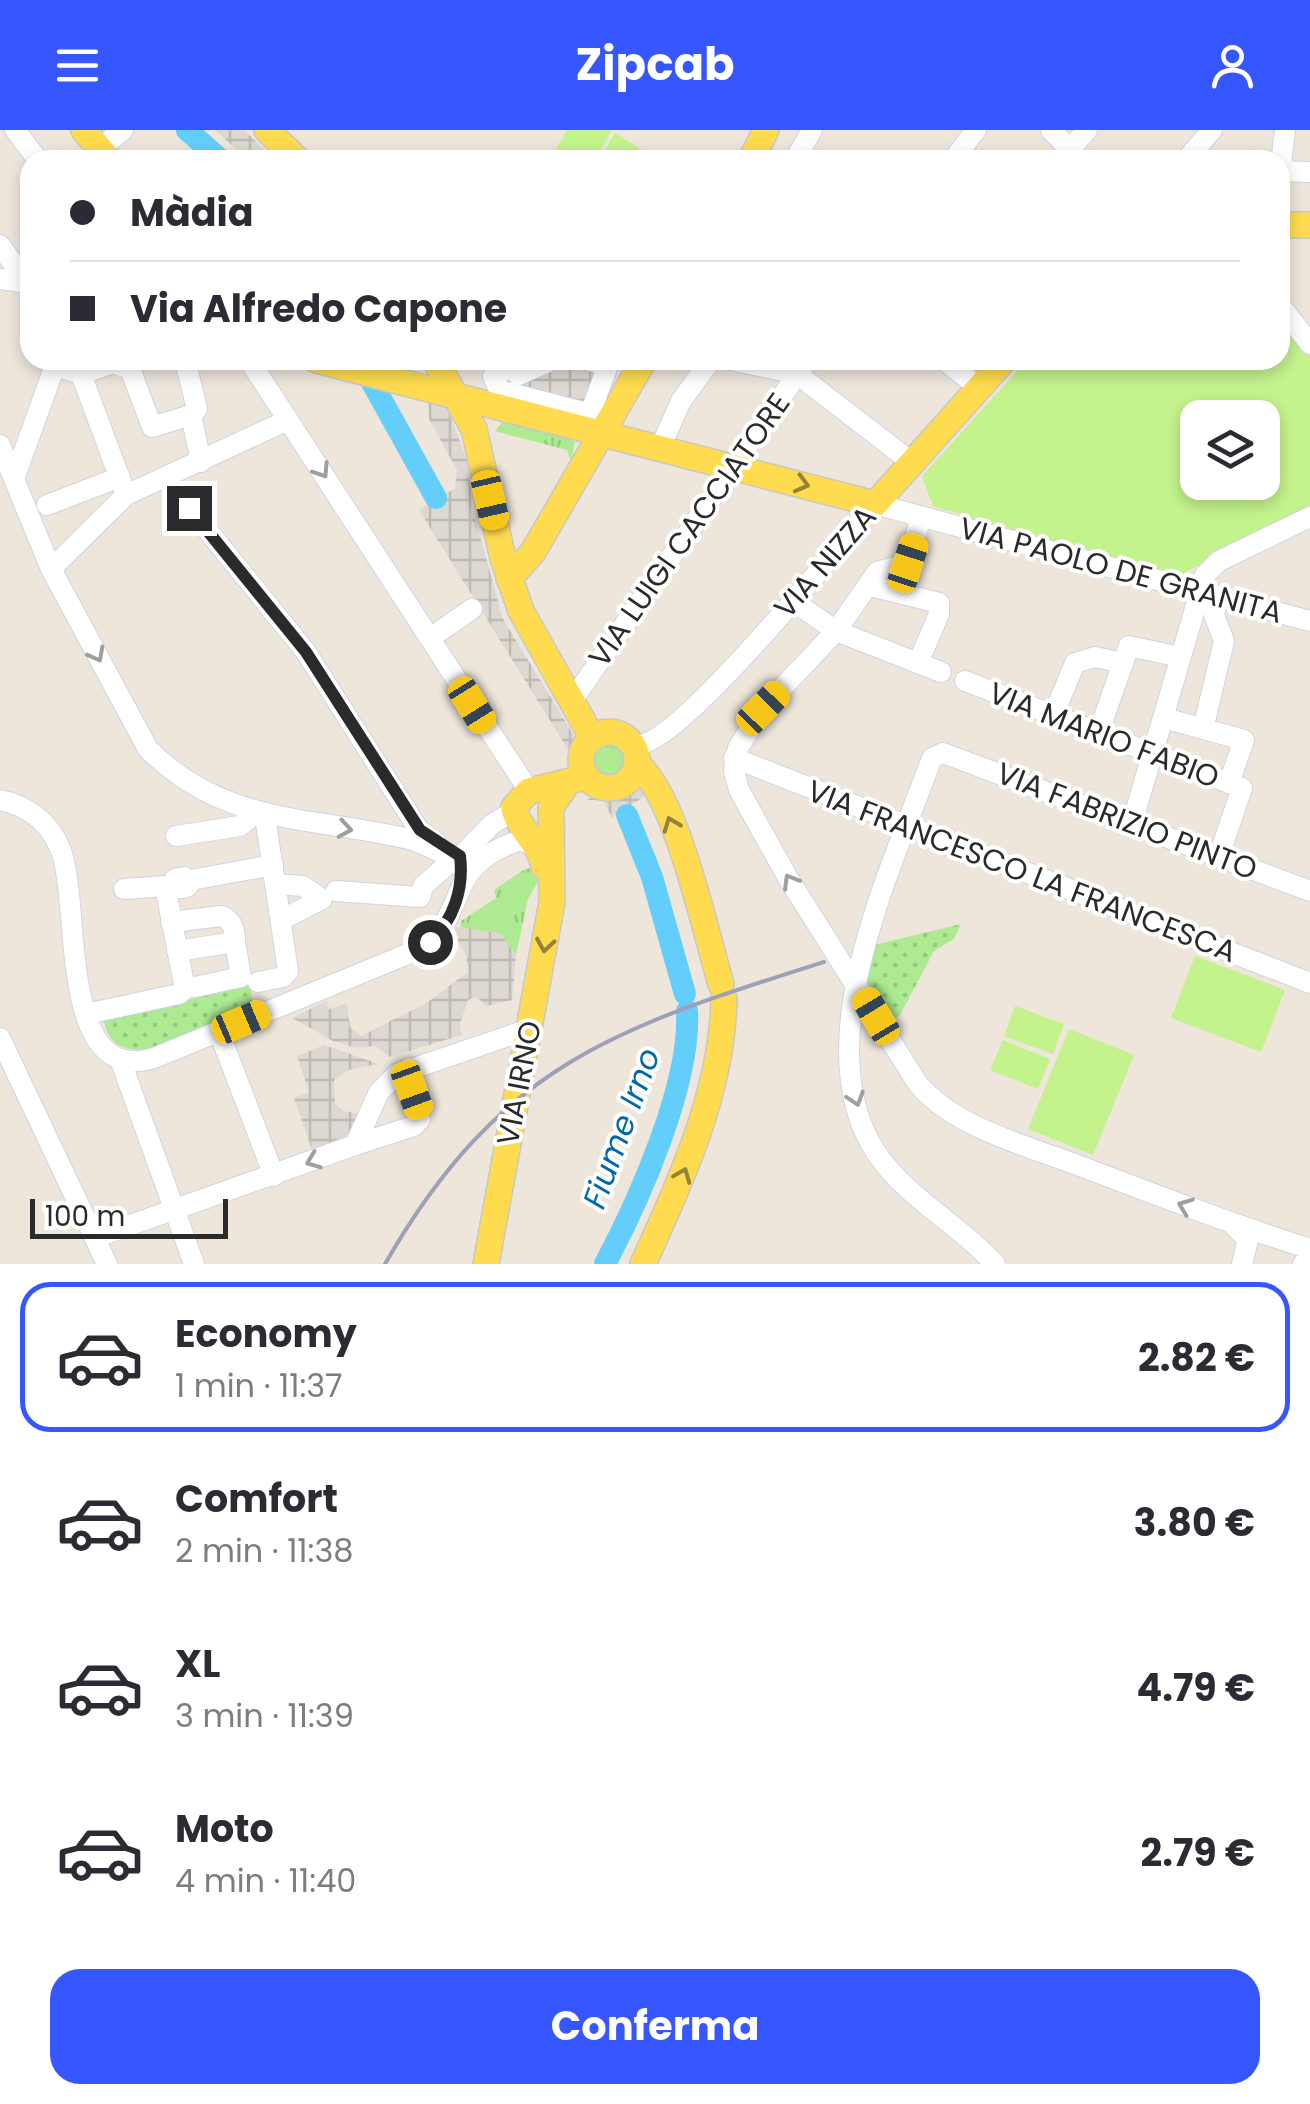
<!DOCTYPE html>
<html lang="it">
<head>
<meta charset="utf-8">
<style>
  :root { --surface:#fff; --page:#f7f7f7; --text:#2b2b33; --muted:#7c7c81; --line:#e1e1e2; --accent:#3656ff }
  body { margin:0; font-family:Poppins,sans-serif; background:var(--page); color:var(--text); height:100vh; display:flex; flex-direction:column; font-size:38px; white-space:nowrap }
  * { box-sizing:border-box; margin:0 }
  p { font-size:32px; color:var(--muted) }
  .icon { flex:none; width:55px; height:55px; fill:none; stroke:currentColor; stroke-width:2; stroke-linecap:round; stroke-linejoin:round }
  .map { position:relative; height:1134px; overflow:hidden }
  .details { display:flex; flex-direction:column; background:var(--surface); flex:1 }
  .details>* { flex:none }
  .guide { position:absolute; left:20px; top:20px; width:1270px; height:220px; border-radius:30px; box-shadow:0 5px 15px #0003; display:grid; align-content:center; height:220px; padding:0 50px; background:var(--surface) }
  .fabs { position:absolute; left:1180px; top:270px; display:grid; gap:20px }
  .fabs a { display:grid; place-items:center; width:100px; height:100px; border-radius:20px; background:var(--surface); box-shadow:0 5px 15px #0003; font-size:50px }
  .scale { position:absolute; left:30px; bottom:25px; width:198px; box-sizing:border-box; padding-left:10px; border:5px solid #2a2a2a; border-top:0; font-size:28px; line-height:35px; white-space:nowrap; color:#2a2a2a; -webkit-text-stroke:8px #fff; paint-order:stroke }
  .end { position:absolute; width:45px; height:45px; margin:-22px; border:12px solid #2a2a2a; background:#fff; box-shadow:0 0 0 5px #fff }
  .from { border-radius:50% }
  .car { position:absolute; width:30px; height:60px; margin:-30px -15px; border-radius:12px; box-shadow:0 0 8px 2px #0007; background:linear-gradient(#f5c518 24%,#345 0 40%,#f5c518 0 76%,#345 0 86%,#f5c518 0) }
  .guide b { display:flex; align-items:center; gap:35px; height:95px; font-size:38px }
  .guide b+b { border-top:2px solid var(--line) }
  .guide i { width:25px; height:25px; background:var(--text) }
  ul { padding:18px 0 0; list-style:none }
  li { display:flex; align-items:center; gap:30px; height:150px; margin:0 20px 15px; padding:0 30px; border:5px solid transparent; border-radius:30px }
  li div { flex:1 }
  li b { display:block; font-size:38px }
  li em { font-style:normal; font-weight:700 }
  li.current { border-color:var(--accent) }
  li>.icon { width:90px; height:90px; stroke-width:1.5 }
  .cta { display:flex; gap:20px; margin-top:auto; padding:20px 50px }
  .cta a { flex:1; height:115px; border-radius:30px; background:var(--accent); color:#fff; font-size:40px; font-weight:700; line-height:115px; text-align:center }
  header { display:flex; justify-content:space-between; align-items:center; height:130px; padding:0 50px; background:var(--accent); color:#fff; font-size:45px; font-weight:700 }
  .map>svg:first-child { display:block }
  .grass { fill:url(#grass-tufts) }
  .park { fill:url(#park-dots) }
  .pitch { fill:#c4f28c; fill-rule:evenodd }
  .plaza { fill:url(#plaza-grid) }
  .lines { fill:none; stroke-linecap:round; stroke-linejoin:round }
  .river { stroke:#63cefa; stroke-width:22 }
  .minor-casing { stroke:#d0d3e5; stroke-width:22 }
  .major-casing { stroke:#c8c8c8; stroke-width:28 }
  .minor { stroke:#fff; stroke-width:20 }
  .major { stroke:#fedb4f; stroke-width:25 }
  .rail { stroke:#9da0b7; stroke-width:4 }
  .oneway { stroke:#9f9f9f }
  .oneway2 { stroke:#94823c }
  .route { stroke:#2a2a2a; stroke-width:12 }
  .labels { text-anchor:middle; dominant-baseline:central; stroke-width:8; stroke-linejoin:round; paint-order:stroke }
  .street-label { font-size:30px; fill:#2a2a2a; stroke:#fff }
  .water-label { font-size:32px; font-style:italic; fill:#0069a8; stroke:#fff }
</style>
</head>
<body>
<header><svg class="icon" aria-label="menu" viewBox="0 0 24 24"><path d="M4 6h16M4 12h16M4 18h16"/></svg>Zipcab<svg class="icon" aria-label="person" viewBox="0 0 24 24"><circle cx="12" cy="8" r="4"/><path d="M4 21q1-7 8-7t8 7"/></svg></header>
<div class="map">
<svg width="1310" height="1134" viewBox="0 0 1310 1134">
  <defs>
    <pattern id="grass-tufts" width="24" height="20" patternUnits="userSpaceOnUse" patternTransform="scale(2.5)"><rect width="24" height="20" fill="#adea92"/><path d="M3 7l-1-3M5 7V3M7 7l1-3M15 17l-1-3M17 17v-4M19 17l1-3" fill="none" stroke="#95c97e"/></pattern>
    <pattern id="park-dots" width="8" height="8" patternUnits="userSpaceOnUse" patternTransform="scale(2.5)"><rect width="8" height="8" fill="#adea92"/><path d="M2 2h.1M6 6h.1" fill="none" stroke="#95c97e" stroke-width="1.8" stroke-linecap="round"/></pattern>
    <pattern id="plaza-grid" width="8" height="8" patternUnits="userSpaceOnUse" patternTransform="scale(2.5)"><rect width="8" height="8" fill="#ddd9d2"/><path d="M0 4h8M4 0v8" fill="none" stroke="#bebab4"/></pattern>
  </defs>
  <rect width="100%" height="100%" fill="#eee6db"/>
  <g class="grass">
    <path d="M 507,286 L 575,312 L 571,331 L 567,320 L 495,301 Z"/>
    <circle cx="610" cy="633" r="17"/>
    <path d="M 534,738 L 538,751 L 528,769 L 516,825 L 499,803 L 461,800 L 461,791 L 496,768 L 494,760 L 525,739 Z"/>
  </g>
  <g class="park">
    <path d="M 961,794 L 954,809 L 934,821 L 900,885 L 892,890 L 862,843 L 874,815 Z"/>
    <path d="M 250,854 L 253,877 C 219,892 115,956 104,891 Z"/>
  </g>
  <g class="pitch">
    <path d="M 567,0 L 612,0 L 595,30 L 550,30 Z"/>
    <path d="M 615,3 L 659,30 L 599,30 Z"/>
    <path d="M 1280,187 L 1310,226 L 1310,379 L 1174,448 L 933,376 L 922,346 L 1027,230 L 1280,230 ZM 1198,288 L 1262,288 L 1262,352 L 1198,352 Z"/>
    <path d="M 1195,826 L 1285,860 L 1261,922 L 1171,888 Z"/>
    <path d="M 1015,876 L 1064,894 L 1053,924 L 1004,906 Z"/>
    <path d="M 1069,899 L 1134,925 L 1093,1025 L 1028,999 Z"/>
    <path d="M 1003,910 L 1050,929 L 1038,959 L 990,940 Z"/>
  </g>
  <g class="plaza">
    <path d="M 215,0 L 244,0 L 275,30 L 248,30 Z"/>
    <path d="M 552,230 L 608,235 L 590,284 L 499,260 L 514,236 Z"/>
    <path d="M 428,267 L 444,272 L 451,288 L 468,333 L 472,377 L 503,489 L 576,609 L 572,626 L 419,380 L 455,358 L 457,340 L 429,289 Z"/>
    <path d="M 635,650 L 649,663 L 612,688 L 603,670 L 587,670 L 601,662 L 607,666 L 629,660 Z"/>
    <path d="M 457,797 L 500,803 L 516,825 L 512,870 L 486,876 L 477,867 L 468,870 L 460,894 L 462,905 L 389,927 L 376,916 L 356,918 L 333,911 L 292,888 L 326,871 L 329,879 L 347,873 L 350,897 L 361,906 L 428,872 L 468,842 L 466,825 L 452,801 Z"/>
    <path d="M 324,915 L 379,934 L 348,940 L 334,950 L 335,974 L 344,981 L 362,984 L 350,1004 L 312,1020 L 294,968 L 309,962 L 297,926 Z"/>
  </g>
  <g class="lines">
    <g class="river">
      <path d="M 187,0 L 221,30"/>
      <path d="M 360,231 L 436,368"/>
      <path d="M 627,685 L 652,747 L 685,864"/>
      <path d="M 605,1134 C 639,1070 691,954 687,881"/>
    </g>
    <g class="minor-casing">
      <g id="minor">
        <path d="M 15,0 L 38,30"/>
        <path d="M 1051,0 L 1080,30"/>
        <path d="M 100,18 L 123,0"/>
        <path d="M 1070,19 L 1087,0"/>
        <path d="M 795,30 L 812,0"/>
        <path d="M 953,30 L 976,0"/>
        <path d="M 1186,30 L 1212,0"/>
        <path d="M 1280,41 L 1310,42"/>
        <path d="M 1280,42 L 1285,0"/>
        <path d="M 0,115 L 30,157"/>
        <path d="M 0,149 L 27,153"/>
        <path d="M 1280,175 L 1310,214"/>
        <path d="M 185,230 L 197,279 L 191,285 L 201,332"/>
        <path d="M 249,230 L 529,661"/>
        <path d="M 552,230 L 518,245 L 514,236 L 493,246 L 499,260 L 590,284 L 608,235 L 587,230"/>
        <path d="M 731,230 L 797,244 L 914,334"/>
        <path d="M 944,230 L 979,258"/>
        <path d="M 56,236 L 81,244 L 126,365"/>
        <path d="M 81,244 L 113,233 L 130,239 L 152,297 L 191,285"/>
        <path d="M 0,315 L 51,439 L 148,619 C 225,696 312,686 409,709 C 426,713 443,727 460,727"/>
        <path d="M 661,316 L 681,271 L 711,230"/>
        <path d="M 14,349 L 57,230"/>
        <path d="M 166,349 L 306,522 L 419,700 L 435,711"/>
        <path d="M 47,375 L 120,347"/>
        <path d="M 921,386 L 908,433 L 877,442 L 836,501 L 763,578 L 738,618 L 734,641 L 739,660 L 788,748 L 918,954 C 955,998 1028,1016 1080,1036 C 1156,1065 1232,1094 1310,1119"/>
        <path d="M 51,439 L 126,365 L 288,290"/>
        <path d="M 871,456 L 939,473 L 939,484 L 918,533"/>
        <path d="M 793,471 L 836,501 L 941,542"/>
        <path d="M 430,508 L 472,479"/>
        <path d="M 965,551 L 1242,658 L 1219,726"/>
        <path d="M 572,571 L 807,230"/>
        <path d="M 1052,588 L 1075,533 L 1095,527 L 1123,533"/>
        <path d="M 1164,588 L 1244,610 L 1229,653"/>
        <path d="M 1203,599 L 1224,511 L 1214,485 L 1218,467"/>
        <path d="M 1098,604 L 1129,516 L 1180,527"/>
        <path d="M 634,615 C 675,621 841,414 875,374 L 1310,491"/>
        <path d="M 734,628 L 1310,853"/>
        <path d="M 0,670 C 26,675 48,691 59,716 C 83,765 54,958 154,928 L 415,821 C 474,787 438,736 521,710 L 539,718"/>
        <path d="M 1132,693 L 1205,445 L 1219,431 L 1310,387"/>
        <path d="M 176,706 L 240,696 L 256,683"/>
        <path d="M 461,737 L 460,727 L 492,694 L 514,681"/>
        <path d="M 275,754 L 303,756 L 322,769 L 281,790"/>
        <path d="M 171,759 L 176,758 L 175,749 L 180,758 L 179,748 L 184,758 L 184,747 L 188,756 L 191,750 L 273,735"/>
        <path d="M 336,761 L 420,767 L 423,756 L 455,728"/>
        <path d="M 171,792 L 222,786 C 233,791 235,800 235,812 L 177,821"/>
        <path d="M 258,852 L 283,847 L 288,841 L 265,686"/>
        <path d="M 195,857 L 241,847 L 235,812"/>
        <path d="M 86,884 L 179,864 L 185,859 L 165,756 L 124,759"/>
        <path d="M 219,902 L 274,1046"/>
        <path d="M 0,908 L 107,1134"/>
        <path d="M 120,929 L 194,1134"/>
        <path d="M 355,1015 L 414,996 L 420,989 L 409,938"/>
        <path d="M 1233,1095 L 1248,1110 L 1242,1134"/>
        <path d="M 97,1107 L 355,1015 L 379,962 L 397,944 L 532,898"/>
        <path d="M 995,1134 C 960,1095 907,1068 877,1024 C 804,915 892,738 932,628 L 943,623 L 1310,761"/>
        <path d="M 1303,1134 L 1310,1134"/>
      </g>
    </g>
    <g class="major-casing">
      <g id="major">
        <path d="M 84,0 L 109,30"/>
        <path d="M 267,0 L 298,30"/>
        <path d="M 751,30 L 766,0"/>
        <path d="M 1280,95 L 1310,95"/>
        <path d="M 316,230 L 875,374 L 1004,230"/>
        <path d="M 435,230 L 474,299 L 503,428 L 521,481 L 592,607"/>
        <path d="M 509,449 L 533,422 L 644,230"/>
        <circle cx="609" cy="630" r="28"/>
        <path d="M 638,635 C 677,668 705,801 721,854"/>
        <path d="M 544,737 C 541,713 517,699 514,677 L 529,661 L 586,647"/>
        <path d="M 486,1134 L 552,772 L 551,677 L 566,655"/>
        <path d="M 643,1134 C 681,1050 722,963 724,869"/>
      </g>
    </g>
    <use href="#minor" class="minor"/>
    <use href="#major" class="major"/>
    <path class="rail" d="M 385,1134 C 500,934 615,898 824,832"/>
  </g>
  <defs><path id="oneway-chevron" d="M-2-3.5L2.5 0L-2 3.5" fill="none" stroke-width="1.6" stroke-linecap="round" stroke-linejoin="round" transform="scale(2.5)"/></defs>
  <g class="oneway">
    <use href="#oneway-chevron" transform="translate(322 341) rotate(57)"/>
    <use href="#oneway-chevron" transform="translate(97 525) rotate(62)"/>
    <use href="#oneway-chevron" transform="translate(345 699) rotate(9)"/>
    <use href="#oneway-chevron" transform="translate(790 751) rotate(-121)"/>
    <use href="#oneway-chevron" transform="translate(856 969) rotate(72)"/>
    <use href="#oneway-chevron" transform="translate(313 1031) rotate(159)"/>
    <use href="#oneway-chevron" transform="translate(1185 1076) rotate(-159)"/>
  </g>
  <g class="oneway2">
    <use href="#oneway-chevron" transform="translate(802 354) rotate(15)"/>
    <use href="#oneway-chevron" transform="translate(671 694) rotate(-111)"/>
    <use href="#oneway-chevron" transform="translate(545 815) rotate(99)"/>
    <use href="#oneway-chevron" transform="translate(683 1045) rotate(-68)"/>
  </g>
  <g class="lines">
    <path class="route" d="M 189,378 L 306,522 L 420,700 L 460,726 C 464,758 454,790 430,812"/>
  </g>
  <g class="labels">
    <g class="street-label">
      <text transform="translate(689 400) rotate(-55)">VIA LUIGI CACCIATORE</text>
      <text transform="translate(825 432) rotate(-49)">VIA NIZZA</text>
      <text transform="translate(1121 440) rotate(15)">VIA PAOLO DE GRANITA</text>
      <text transform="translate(1104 605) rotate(21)">VIA MARIO FABIO</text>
      <text transform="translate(1127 691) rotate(21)">VIA FABRIZIO PINTO</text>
      <text transform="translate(1022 741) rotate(21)">VIA FRANCESCO LA FRANCESCA</text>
      <text transform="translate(519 953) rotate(-79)">VIA IRNO</text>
    </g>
    <g class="water-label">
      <text transform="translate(621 998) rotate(-70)">Fiume Irno</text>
    </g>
  </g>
</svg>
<div class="fabs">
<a><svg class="icon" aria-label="layers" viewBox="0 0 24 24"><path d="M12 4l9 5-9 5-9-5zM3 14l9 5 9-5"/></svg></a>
</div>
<div class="scale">100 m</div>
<i class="end from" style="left:430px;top:812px"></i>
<i class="end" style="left:189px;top:378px"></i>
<i class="car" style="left:490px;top:370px;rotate:167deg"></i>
<i class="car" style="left:908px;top:433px;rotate:18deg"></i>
<i class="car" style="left:472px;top:575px;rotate:148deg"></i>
<i class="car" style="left:763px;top:578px;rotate:44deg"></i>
<i class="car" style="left:876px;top:886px;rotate:329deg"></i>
<i class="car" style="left:241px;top:892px;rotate:67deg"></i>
<i class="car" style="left:412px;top:960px;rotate:160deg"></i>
<div class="guide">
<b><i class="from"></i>Màdia</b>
<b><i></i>Via Alfredo Capone</b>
</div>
</div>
<section class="details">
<ul>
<li class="current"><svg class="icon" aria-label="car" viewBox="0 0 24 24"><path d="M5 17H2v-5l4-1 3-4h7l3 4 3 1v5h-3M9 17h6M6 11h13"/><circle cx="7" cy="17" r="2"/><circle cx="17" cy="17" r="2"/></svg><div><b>Economy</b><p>1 min · 11:37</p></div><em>2.82 €</em></li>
<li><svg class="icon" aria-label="car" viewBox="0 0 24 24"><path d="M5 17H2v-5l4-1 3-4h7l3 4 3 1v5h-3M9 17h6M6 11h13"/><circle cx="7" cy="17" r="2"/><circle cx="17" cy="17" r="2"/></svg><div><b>Comfort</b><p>2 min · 11:38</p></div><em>3.80 €</em></li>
<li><svg class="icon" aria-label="car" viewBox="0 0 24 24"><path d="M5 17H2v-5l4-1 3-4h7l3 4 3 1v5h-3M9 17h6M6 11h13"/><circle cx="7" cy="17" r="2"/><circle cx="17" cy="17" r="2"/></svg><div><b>XL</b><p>3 min · 11:39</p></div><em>4.79 €</em></li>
<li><svg class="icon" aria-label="car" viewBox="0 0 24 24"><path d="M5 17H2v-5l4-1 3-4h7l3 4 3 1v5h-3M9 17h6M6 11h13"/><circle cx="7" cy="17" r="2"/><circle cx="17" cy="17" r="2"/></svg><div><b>Moto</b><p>4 min · 11:40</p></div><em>2.79 €</em></li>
</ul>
<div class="cta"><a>Conferma</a></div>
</section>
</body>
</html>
